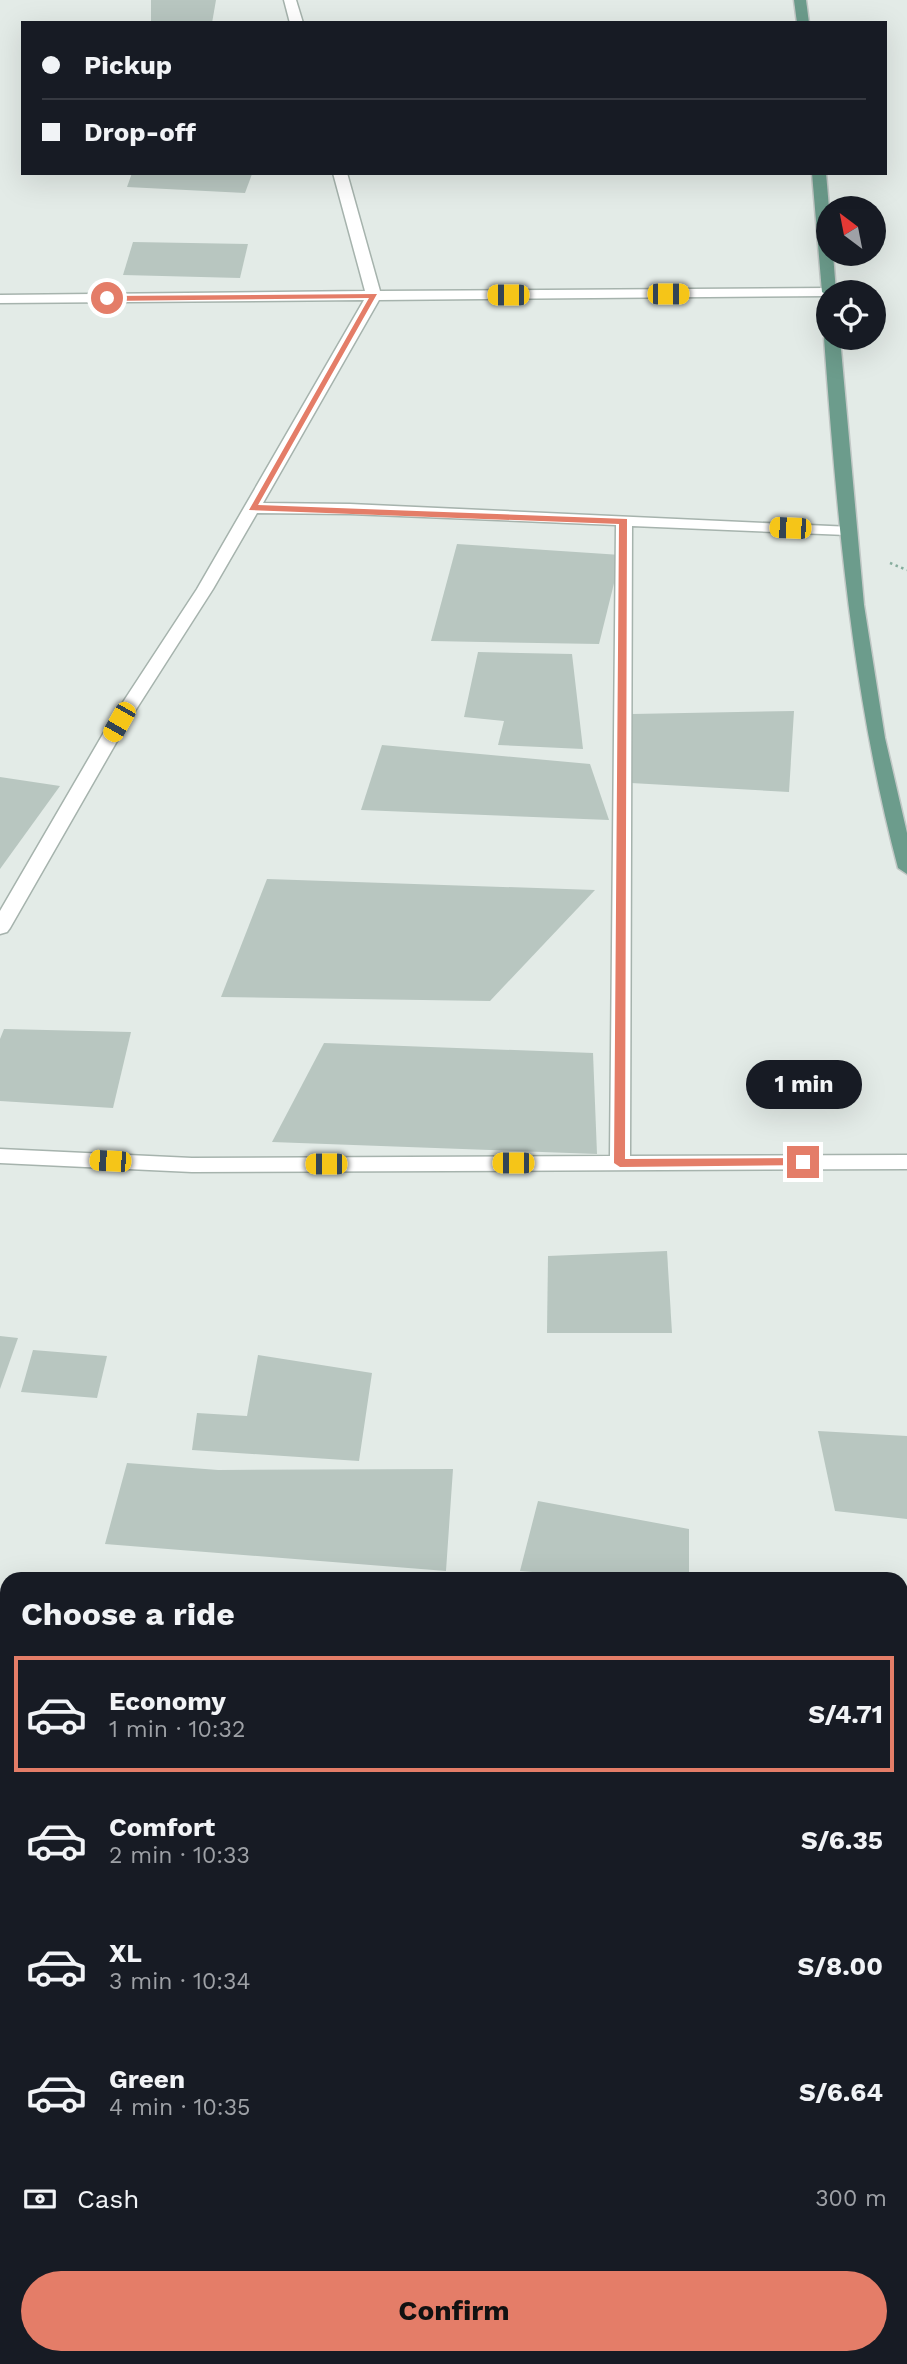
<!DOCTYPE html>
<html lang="en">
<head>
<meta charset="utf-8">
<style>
  :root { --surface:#171b24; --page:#242831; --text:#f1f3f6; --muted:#9ea1a6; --line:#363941; --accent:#e47d68 }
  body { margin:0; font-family:"Work Sans",sans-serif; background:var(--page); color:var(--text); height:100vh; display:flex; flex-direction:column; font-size:26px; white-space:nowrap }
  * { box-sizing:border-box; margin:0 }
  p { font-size:23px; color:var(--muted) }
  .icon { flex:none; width:38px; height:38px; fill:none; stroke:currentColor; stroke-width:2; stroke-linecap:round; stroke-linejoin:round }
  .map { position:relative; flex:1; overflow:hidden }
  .details { position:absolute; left:0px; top:1572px; width:908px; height:793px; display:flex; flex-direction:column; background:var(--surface); border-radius:21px 21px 0 0; box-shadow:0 7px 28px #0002 }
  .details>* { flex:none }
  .guide { position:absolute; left:21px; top:21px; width:866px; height:154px; border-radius:0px; box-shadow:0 7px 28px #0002; display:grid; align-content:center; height:154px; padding:0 21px; background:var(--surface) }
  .needle { width:46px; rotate:328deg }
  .tools { position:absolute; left:816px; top:196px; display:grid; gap:14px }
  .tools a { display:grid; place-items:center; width:70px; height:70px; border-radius:50%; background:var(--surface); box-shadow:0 7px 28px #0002; font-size:35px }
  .end { position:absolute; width:32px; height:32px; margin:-16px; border:9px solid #e47d68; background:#fff; box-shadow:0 0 0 4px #fff }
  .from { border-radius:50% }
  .bubble { position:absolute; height:49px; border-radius:24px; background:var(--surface); box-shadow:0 7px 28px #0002; font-size:23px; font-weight:700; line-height:49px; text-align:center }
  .car { position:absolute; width:21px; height:42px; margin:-21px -10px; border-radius:9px; box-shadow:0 0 5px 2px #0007; background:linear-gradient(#f5c518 24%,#345 0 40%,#f5c518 0 76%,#345 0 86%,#f5c518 0) }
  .guide b { display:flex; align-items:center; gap:24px; height:66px; font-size:26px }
  .guide b+b { border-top:2px solid var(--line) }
  .guide i { width:18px; height:18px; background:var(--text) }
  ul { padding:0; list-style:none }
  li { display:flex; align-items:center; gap:21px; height:116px; margin:0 14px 10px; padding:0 7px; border:4px solid transparent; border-radius:0px }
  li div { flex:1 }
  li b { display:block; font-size:26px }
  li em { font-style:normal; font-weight:700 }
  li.selected { border-color:var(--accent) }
  li>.icon { width:63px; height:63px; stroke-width:1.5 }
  h2 { padding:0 21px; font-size:32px; line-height:84px }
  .pay { display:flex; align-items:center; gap:18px; height:77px; padding:0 21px; font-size:26px }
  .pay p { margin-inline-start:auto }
  .action { display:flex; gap:14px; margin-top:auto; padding:14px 21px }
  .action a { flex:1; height:80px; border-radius:42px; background:var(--accent); color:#111; font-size:28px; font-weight:700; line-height:80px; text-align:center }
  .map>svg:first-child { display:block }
  .green { fill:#bedac3 }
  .building { fill:#b8c6c0 }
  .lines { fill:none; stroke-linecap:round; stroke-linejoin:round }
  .minor-casing { stroke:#a6b3ad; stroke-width:3 }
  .major-casing { stroke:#c2c8c6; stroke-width:3 }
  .path-far1 { stroke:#86ac9d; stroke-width:2.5; stroke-dasharray:2.5 3.5; stroke-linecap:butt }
  .path { stroke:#86ac9d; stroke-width:5; stroke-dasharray:4.5 6; stroke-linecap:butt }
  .minor { fill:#fff; fill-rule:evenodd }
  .major { fill:#6c9c8c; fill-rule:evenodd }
  .route { fill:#e47d68 }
</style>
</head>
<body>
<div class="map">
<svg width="907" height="2364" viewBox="0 0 907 2364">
  <rect width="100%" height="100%" fill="#e3ebe7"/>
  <path class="green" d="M 901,1695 L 907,1696 L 907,2107 L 901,2106 Z"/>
  <g class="building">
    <path d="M 151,0 L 216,0 L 212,23 L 151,23 Z"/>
    <path d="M 132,173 L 242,173 L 252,174 L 245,193 L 127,187 Z"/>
    <path d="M 133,242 L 248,244 L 240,278 L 123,275 Z"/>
    <path d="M 457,544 L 621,555 L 599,644 L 431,641 Z"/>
    <path d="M 478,652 L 572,654 L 583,749 L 498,745 L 504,721 L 464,717 Z"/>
    <path d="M 794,711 L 789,792 L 631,783 L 632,714 Z"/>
    <path d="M 382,745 L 590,764 L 609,820 L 361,810 Z"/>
    <path d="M 0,777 L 60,786 L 0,869 Z"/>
    <path d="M 267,879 L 595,890 L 490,1001 L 221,997 Z"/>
    <path d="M 4,1029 L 131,1032 L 113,1108 L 0,1101 L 0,1039 Z"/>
    <path d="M 324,1043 L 593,1053 L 597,1154 L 272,1142 Z"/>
    <path d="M 667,1251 L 672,1333 L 547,1333 L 548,1256 Z"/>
    <path d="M 0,1336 L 18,1338 L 0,1389 Z"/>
    <path d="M 33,1350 L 107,1356 L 97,1398 L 21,1392 Z"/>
    <path d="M 258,1355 L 372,1373 L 359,1461 L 192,1450 L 197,1413 L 247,1416 Z"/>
    <path d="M 818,1431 L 907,1436 L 907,1519 L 835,1511 Z"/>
    <path d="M 127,1463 L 218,1470 L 453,1469 L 446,1571 L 105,1544 Z"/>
    <path d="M 538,1501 L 689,1529 L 689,1578 L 569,1578 L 570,1575 L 520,1571 Z"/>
  </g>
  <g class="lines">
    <g class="minor-casing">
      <g id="minor">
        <path d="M 284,0 L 296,0 L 303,23 L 290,23 Z"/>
        <path d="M 333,173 L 347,173 L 380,291 L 828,288 L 835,292 L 828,292 L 828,296 L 379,300 L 263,503 L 350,504 L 852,527 L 854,530 L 846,535 L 632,526 L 630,1156 L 907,1155 L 907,1169 L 192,1172 L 0,1163 L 0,1149 L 192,1158 L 610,1156 L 616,525 L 350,514 L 257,513 L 213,589 L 128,722 L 10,928 L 7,932 L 0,934 L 0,911 L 110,722 L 197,589 L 364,300 L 0,303 L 0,295 L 365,291 Z"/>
        <path d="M 0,2043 L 7,2045 L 7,2069 L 0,2067 Z"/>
        <rect x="901" y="2157" width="6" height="26"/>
        <rect x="616" y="2357" width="30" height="7"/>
      </g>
    </g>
    <g class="major-casing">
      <g id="major">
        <path d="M 794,0 L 806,0 L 809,23 L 797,23 Z"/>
        <path d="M 812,173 L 826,173 L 829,208 L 828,254 L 833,254 L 836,292 L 828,292 L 828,296 L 822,292 Z"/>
        <path d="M 828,335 L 828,338 L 840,338 L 864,605 L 885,738 L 907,833 L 907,874 L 898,868 C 852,694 837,517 824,338 Z"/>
      </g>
    </g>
    <path class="path-far1" d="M 890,563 L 907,570"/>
    <path class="path" d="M 901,1805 L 907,1805"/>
    <use href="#minor" class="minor"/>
    <use href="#major" class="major"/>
  </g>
  <path class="route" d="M 377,294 L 258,505 L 627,519 L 625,1159 L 803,1158 L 807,1159 L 807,1165 L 620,1167 L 614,1163 L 619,524 L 249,510 L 369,298 L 107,301 L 103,298 L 107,296 Z"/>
</svg>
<div class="tools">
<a><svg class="needle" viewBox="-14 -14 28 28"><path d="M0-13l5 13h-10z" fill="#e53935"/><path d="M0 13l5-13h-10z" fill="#9ea1a6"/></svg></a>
<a><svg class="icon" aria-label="locate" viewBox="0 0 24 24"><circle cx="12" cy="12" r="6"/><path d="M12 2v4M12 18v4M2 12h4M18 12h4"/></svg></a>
</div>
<i class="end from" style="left:107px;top:298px"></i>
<i class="end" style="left:803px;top:1162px"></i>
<div class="bubble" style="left:746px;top:1060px;width:116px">1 min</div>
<i class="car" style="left:668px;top:294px;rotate:90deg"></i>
<i class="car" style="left:508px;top:295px;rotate:270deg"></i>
<i class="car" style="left:790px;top:528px;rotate:272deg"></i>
<i class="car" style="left:119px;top:722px;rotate:210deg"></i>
<i class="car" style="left:110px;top:1161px;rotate:273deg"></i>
<i class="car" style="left:513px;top:1163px;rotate:270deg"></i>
<i class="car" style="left:326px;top:1164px;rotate:270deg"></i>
<div class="guide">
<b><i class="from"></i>Pickup</b>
<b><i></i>Drop-off</b>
</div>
<section class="details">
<h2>Choose a ride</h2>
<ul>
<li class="selected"><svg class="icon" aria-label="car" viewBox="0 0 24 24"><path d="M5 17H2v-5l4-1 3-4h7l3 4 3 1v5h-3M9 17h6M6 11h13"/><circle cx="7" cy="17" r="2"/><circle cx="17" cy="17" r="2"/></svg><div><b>Economy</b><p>1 min · 10:32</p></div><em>S/4.71</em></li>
<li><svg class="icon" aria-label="car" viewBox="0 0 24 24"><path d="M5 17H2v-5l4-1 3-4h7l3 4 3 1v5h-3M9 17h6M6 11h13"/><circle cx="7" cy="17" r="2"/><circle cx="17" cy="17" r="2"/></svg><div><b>Comfort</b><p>2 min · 10:33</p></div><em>S/6.35</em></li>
<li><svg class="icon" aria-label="car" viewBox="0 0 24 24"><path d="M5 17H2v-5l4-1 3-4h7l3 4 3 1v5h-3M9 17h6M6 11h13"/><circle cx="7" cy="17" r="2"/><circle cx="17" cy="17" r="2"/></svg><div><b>XL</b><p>3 min · 10:34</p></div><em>S/8.00</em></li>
<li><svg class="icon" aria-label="car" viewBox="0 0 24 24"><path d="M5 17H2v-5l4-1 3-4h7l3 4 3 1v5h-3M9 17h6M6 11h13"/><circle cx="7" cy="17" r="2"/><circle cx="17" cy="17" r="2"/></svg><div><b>Green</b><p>4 min · 10:35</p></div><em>S/6.64</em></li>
</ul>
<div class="pay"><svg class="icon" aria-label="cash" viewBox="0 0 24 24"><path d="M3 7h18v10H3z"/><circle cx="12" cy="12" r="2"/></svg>Cash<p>300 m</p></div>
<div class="action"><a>Confirm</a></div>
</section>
</div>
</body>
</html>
